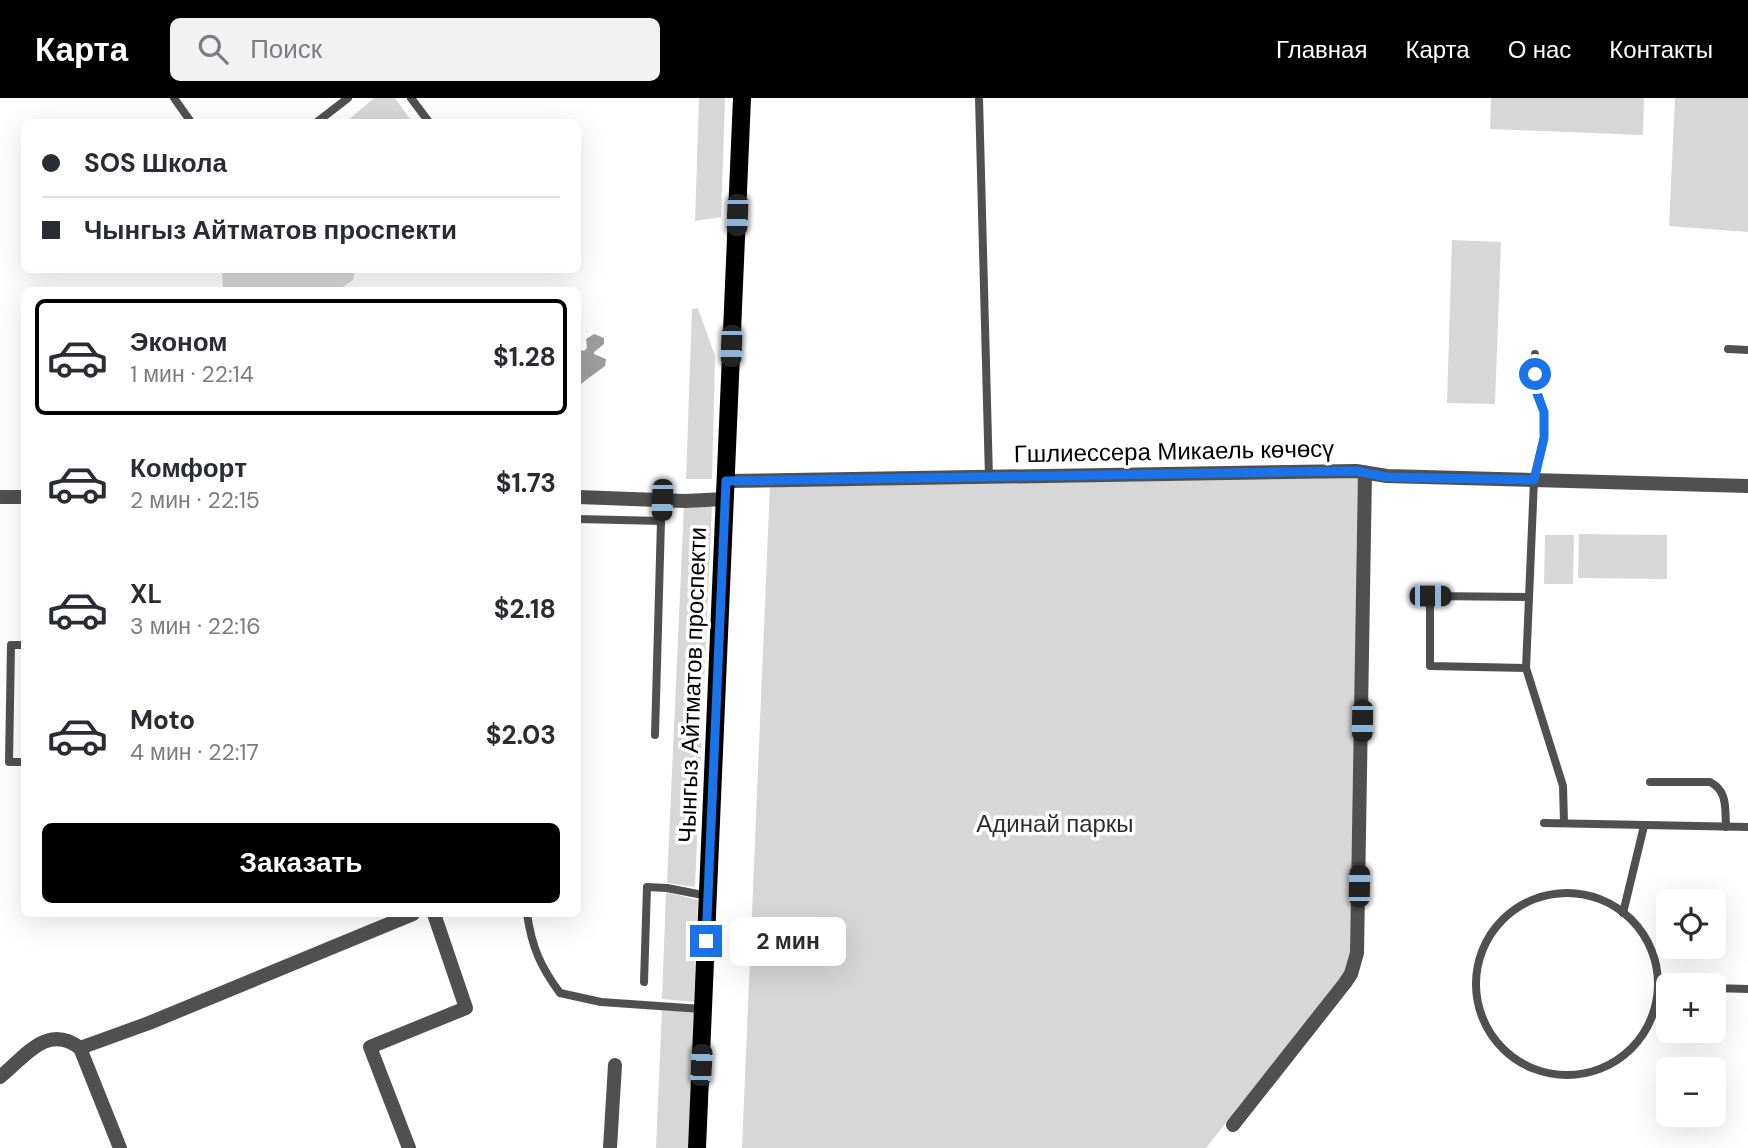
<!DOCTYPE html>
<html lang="ru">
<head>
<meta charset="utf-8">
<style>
  :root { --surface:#fff; --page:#f2f2f3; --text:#2b2b33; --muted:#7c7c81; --line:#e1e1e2; --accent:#000 }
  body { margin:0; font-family:"DM Sans",sans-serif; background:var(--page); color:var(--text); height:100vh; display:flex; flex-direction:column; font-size:26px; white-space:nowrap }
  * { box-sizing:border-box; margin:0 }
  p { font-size:23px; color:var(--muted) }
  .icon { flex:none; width:38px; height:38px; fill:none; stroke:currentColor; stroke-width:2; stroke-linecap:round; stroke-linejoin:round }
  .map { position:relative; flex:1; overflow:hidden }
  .drawer { position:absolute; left:21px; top:189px; width:560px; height:630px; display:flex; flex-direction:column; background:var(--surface); border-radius:10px; box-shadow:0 7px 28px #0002 }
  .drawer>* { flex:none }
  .top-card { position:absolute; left:21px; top:21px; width:560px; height:154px; border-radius:10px; box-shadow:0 7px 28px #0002; display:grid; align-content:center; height:154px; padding:0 21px; background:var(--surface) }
  .fabs { position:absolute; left:1656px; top:791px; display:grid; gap:14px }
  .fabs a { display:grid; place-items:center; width:70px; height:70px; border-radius:10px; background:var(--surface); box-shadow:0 7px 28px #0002; font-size:35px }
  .end { position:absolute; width:32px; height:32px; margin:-16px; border:9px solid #1a73e8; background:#fff; box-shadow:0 0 0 4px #fff }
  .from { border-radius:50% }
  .bubble { position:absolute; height:49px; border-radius:10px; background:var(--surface); box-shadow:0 7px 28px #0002; font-size:23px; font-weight:700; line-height:49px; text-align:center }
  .car { position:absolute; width:21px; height:42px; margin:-21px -10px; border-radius:9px; box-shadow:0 0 5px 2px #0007; background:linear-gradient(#222 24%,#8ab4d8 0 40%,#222 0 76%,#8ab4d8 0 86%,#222 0) }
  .top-card b { display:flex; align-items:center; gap:24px; height:66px; font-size:26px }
  .top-card b+b { border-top:2px solid var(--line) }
  .top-card i { width:18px; height:18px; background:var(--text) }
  ul { padding:12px 0 0; list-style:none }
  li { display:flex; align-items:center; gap:21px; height:116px; margin:0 14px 10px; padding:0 7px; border:4px solid transparent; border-radius:10px }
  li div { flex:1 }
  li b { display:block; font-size:26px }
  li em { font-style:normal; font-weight:700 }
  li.current { border-color:var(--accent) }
  li>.icon { width:63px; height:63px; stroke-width:1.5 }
  .action { display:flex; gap:14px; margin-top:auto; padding:14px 21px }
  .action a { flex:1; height:80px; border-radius:10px; background:var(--accent); color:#fff; font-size:28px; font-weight:700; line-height:80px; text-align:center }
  header { display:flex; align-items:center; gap:42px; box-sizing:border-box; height:98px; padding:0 35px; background:var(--accent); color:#fff }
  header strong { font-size:33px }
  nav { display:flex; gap:38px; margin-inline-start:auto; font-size:24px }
  .search { width:490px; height:63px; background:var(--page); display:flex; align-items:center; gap:18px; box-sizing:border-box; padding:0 24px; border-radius:10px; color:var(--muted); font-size:26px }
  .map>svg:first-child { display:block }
  .green { fill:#d7d7d7 }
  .water { fill:#9e9e9e }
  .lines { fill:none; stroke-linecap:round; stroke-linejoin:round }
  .lane { stroke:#505050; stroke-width:8 }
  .street { stroke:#505050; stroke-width:14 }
  .primary { stroke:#000; stroke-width:18 }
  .route { stroke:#1a73e8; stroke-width:9 }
  .labels { text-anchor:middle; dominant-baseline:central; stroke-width:7; stroke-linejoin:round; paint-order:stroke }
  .street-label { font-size:24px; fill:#000; stroke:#fff }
  .park-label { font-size:24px; fill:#2e2e2e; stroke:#fff }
</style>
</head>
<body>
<header>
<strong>Карта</strong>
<div class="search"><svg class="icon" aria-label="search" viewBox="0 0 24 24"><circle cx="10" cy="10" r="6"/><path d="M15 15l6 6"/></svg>Поиск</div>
<nav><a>Главная</a><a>Карта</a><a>О нас</a><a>Контакты</a></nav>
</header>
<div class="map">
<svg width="1748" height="1050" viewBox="0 0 1748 1050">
  <rect width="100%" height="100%" fill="#fff"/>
  <g class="green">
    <path d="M 374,0 L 395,0 L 412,24 L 346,24 Z"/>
    <path d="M 699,0 L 725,0 L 721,119 L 695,123 Z"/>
    <path d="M 1491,0 L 1644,0 L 1643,37 L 1490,31 Z"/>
    <path d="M 1675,0 L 1748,0 L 1748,134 L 1669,128 Z"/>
    <path d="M 1452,142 L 1501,144 L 1495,306 L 1447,305 Z"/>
    <path d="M 222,172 L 355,172 L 353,182 L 339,192 L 223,192 Z"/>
    <path d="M 698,210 L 715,258 L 712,381 L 686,381 L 692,211 Z"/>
    <path d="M 1354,376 L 1359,380 L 1352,849 L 1344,877 L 1206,1050 L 742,1050 L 770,387 Z"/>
    <path d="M 684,407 L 712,409 L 695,789 L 667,785 Z"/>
    <path d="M 1579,436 L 1667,437 L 1667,481 L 1578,480 Z"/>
    <path d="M 1545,437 L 1574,437 L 1573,486 L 1544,486 Z"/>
    <path d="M 666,794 L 698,802 L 694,904 L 662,901 Z"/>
    <path d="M 662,912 L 694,914 L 688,1050 L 656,1050 Z"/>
  </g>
  <path class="water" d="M 594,236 L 604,240 L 604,246 L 594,254 L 594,256 L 606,261 L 605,268 L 578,288 L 578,251 L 584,253 L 587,250 L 586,241 Z"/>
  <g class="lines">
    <g class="lane">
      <path d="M 174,0 L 191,24"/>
      <path d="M 411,0 L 429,24"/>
      <path d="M 979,0 L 989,380"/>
      <path d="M 317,24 L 348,0"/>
      <path d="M 1728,251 L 1748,252"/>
      <path d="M 1535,256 L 1537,293 L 1544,314 L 1544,340 L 1534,382 L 1526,570 L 1563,688 L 1564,725"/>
      <path d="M 578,421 L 661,423 L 662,402"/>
      <path d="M 24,547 L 11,547 L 9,664 L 24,664"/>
      <path d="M 1526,570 L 1430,568 L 1430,498 L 1529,499"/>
      <path d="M 655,637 L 661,423"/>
      <path d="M 1650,684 L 1710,684 C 1728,693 1725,711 1726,729"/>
      <path d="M 1544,725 L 1748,729"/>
      <circle cx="1567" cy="886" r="91"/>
      <path d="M 1623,815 L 1644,728"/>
      <path d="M 527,816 C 532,849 540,868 560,895 L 601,904 L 702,911"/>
      <path d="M 644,884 L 647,789 L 667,790 L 708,798"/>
      <path d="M 1713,890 L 1748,891"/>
    </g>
    <g class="street">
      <path d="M 726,383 L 1356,373 L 1387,378 L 1748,388"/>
      <path d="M 0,399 L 24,399"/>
      <path d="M 578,399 L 685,403 L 725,401"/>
      <path d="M 80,950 L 149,925 L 413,816"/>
      <path d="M 80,950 L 120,1050"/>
      <path d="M 0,979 C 26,958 47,925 80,950"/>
      <path d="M 1233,1027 L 1345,885 L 1351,876 L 1357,855 L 1365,375"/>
      <path d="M 409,1050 L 370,949 L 466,910 L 434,816"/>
      <path d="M 610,1050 L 615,967"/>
    </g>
    <path class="primary" d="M 697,1050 L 742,0"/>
  </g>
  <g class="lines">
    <path class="route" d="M 706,843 L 726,383 L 1356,373 L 1387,379 L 1534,382 L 1544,340 L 1544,314 L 1536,293 L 1535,276"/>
  </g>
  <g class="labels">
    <g class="street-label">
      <text transform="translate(1174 353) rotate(-1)">Гшлиессера Микаель көчөсү</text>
      <text transform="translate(692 587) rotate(-88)">Чынгыз Айтматов проспекти</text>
    </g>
    <g class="park-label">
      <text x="1055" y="725">Адинай паркы</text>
    </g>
  </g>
</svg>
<div class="fabs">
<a><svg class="icon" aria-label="locate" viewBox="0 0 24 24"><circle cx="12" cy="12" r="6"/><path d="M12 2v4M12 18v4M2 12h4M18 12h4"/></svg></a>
<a>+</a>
<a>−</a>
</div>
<i class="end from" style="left:1535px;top:276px"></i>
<i class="end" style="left:706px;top:843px"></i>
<div class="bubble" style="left:730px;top:819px;width:116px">2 мин</div>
<i class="car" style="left:737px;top:117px;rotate:182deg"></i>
<i class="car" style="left:731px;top:248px;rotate:182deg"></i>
<i class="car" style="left:662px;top:402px;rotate:182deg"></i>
<i class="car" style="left:1430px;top:498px;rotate:90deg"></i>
<i class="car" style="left:1362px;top:623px;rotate:181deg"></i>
<i class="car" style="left:1359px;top:788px;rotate:1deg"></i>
<i class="car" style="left:701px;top:967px;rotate:3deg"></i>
<div class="top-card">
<b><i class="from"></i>SOS Школа</b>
<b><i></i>Чынгыз Айтматов проспекти</b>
</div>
<section class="drawer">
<ul>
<li class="current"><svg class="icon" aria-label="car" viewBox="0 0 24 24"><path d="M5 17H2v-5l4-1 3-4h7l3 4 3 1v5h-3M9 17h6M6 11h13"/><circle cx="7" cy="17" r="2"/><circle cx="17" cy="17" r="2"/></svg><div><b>Эконом</b><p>1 мин · 22:14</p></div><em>$1.28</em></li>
<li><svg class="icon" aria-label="car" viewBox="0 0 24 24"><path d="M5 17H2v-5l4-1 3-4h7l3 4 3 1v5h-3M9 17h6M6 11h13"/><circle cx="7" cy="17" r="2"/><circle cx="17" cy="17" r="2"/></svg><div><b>Комфорт</b><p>2 мин · 22:15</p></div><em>$1.73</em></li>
<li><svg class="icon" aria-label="car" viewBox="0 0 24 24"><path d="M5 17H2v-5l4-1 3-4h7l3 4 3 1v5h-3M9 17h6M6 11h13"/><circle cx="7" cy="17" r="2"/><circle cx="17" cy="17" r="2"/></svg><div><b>XL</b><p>3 мин · 22:16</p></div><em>$2.18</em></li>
<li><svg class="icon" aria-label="car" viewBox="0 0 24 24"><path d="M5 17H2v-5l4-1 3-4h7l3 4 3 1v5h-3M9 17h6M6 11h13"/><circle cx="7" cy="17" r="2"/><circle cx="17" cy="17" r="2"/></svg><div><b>Moto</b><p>4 мин · 22:17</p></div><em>$2.03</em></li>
</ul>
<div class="action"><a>Заказать</a></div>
</section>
</div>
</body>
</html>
